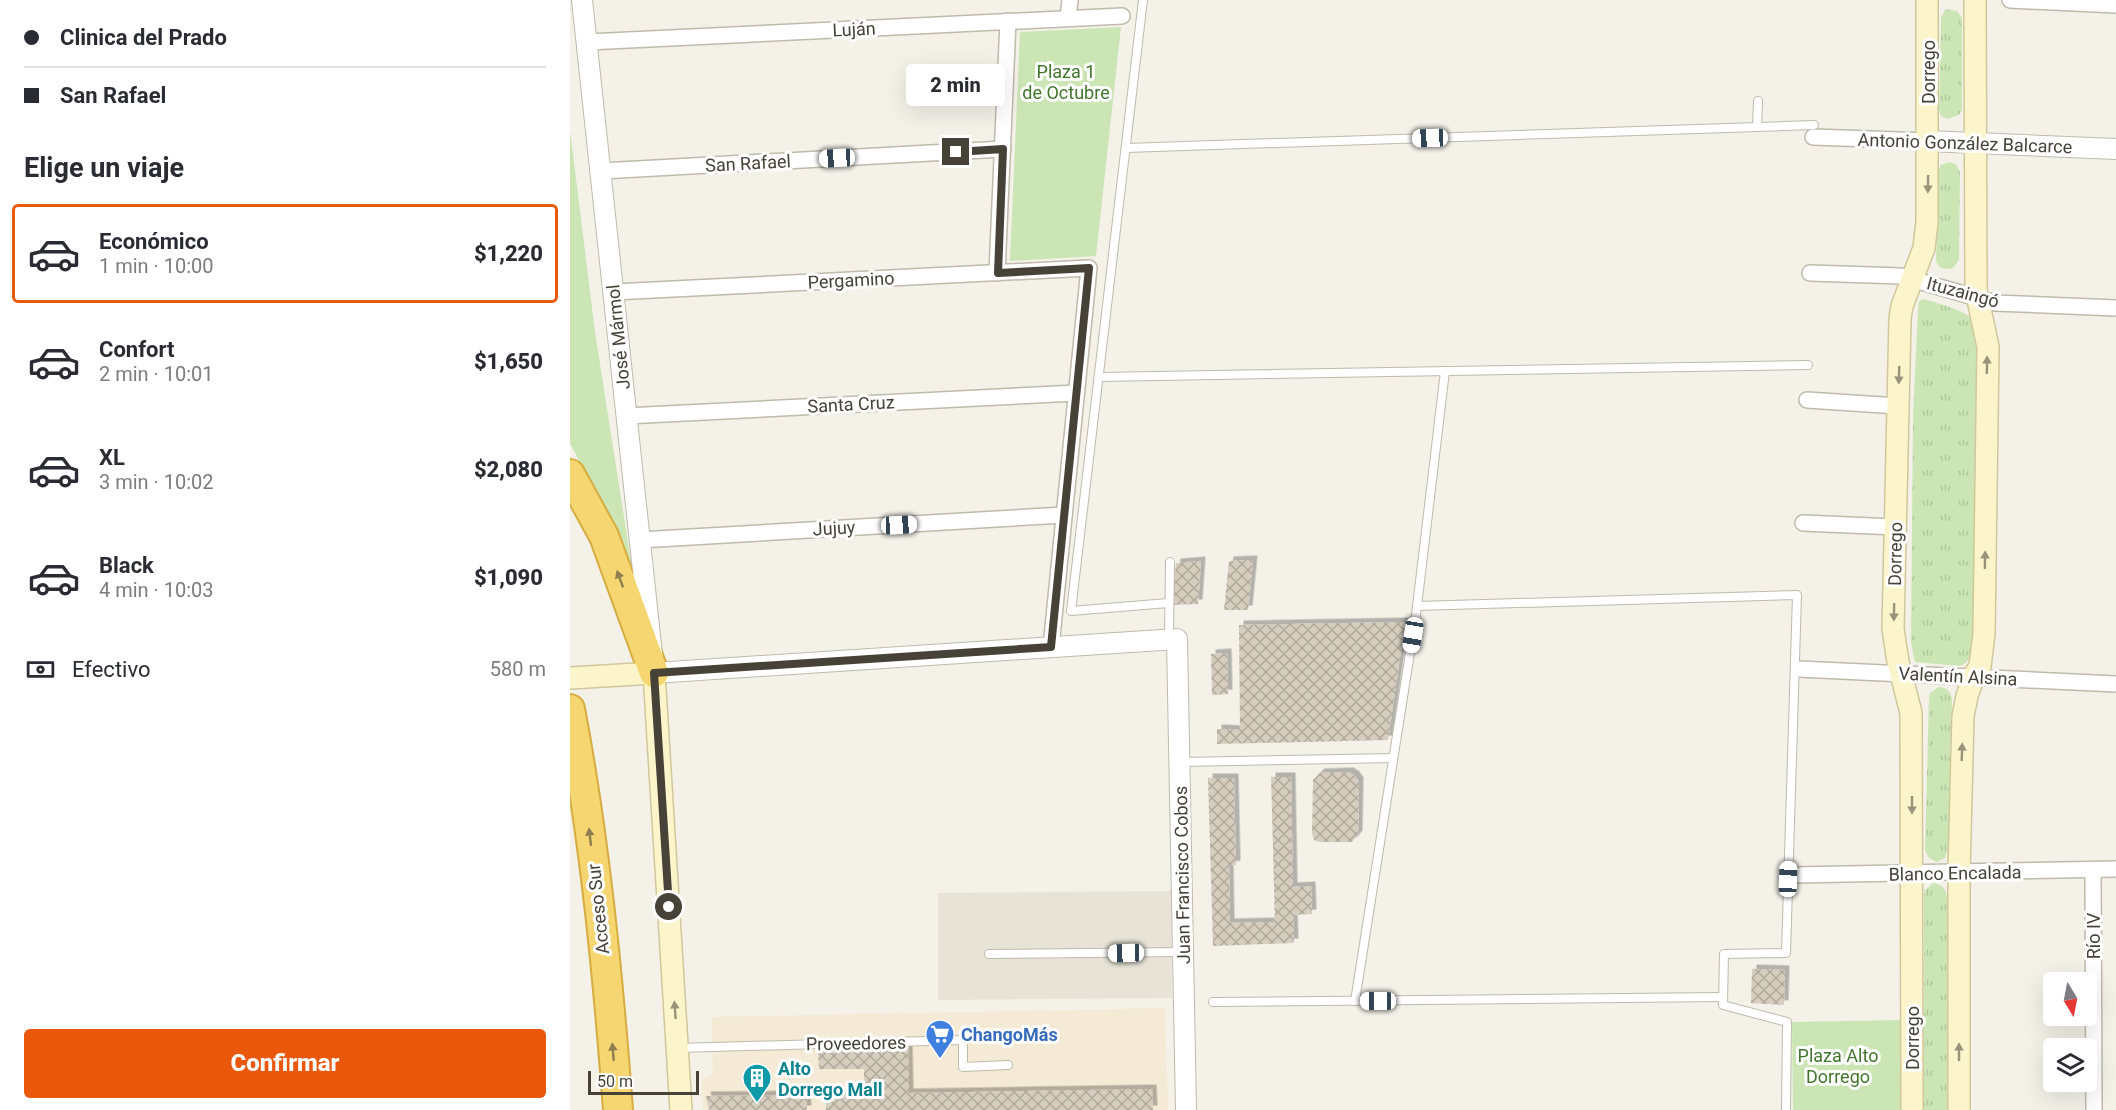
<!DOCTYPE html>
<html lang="es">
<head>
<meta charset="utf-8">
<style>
  :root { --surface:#fff; --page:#f2f2f3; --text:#2b2b33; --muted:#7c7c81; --line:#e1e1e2; --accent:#ea580c }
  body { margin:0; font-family:Roboto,sans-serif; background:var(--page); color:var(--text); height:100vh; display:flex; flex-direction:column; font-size:22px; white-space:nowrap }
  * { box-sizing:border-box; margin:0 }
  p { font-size:20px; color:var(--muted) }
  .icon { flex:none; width:33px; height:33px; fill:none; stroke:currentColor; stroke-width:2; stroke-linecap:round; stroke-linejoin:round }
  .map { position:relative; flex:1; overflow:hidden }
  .panel { display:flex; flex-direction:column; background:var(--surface); width:570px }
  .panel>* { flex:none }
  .top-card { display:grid; align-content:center; height:132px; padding:0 24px; background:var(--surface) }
  .needle { width:39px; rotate:170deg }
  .fabs { position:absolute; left:1473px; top:972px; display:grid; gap:12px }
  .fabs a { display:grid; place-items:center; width:54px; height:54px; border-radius:6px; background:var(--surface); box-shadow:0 6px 24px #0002; font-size:30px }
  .scale { position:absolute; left:18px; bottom:15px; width:111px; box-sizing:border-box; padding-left:6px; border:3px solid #474238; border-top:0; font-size:16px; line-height:21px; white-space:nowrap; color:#474238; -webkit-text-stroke:4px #fff; paint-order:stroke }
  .end { position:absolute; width:27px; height:27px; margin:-14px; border:8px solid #474238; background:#fff; box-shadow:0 0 0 3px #fff }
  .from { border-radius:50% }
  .bubble { position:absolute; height:42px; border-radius:6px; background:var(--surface); box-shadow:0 6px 24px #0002; font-size:20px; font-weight:800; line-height:42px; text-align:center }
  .car { position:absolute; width:18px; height:36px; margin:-18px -9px; border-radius:8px; box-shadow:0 0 4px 2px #0007; background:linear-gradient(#fff 24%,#345 0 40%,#fff 0 76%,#345 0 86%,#fff 0) }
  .top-card b { display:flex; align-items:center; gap:21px; height:57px; font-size:22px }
  .top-card b+b { border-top:2px solid var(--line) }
  .top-card i { width:15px; height:15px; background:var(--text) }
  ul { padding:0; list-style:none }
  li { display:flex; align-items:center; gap:18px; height:99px; margin:0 12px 9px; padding:0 12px; border:3px solid transparent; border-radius:6px }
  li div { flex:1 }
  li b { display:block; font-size:22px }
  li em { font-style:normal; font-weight:800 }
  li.on { border-color:var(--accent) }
  li>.icon { width:54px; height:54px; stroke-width:1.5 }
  h2 { padding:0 24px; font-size:27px; line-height:72px }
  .pay { display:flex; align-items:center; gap:15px; height:66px; padding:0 24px; font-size:22px }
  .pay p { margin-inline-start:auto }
  .cta { display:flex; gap:12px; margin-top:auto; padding:12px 24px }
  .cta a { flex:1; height:69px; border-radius:6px; background:var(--accent); color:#fff; font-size:24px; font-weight:800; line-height:69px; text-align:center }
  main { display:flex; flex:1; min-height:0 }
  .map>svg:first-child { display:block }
  .residential { fill:#e7e4d7 }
  .commercial { fill:#f4ead5 }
  .grass { fill:url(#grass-tufts) }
  .green { fill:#cbe6b4 }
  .building { fill:url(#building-cross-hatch); filter:url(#shadow) }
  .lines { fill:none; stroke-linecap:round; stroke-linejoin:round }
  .service-casing { stroke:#bfbaac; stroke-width:10 }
  .minor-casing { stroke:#bfbaac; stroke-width:18 }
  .tertiary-casing { stroke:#bfbaac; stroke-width:22 }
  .secondary-casing { stroke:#d1c79b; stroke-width:24 }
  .motorway-casing { stroke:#d6ad41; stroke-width:32 }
  .service { stroke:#fff; stroke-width:8 }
  .minor { stroke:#fff; stroke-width:15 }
  .tertiary { stroke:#fff; stroke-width:20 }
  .secondary { stroke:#fcf5cb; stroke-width:21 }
  .motorway { stroke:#f6d671; stroke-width:28 }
  .oneway { fill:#98937a }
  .oneway2 { fill:#8d7d4f }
  .route { stroke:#474238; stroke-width:8 }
  .labels { text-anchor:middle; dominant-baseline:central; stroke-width:6; stroke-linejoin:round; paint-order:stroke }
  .street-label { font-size:18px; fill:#474238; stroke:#fff }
  .park-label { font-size:18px; fill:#42762d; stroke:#fff }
  .shop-label { font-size:18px; font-weight:bold; fill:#366cbe; stroke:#fff; text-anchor:start }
  .culture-label { font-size:18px; font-weight:bold; fill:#0d838f; stroke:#fff; text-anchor:start }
</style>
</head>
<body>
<main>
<section class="panel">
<div class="top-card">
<b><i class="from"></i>Clinica del Prado</b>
<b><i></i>San Rafael</b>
</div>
<h2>Elige un viaje</h2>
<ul>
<li class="on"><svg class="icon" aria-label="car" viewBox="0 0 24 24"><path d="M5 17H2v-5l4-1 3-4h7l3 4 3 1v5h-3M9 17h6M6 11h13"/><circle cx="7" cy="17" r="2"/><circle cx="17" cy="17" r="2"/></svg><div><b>Económico</b><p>1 min · 10:00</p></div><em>$1,220</em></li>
<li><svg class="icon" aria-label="car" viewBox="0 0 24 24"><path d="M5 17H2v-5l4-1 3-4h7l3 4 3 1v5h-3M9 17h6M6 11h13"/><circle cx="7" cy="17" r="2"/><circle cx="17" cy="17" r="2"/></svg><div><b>Confort</b><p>2 min · 10:01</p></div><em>$1,650</em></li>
<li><svg class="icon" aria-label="car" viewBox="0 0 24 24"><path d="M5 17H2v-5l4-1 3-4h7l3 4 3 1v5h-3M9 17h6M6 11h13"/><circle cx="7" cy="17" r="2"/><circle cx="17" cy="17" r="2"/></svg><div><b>XL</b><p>3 min · 10:02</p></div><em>$2,080</em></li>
<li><svg class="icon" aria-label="car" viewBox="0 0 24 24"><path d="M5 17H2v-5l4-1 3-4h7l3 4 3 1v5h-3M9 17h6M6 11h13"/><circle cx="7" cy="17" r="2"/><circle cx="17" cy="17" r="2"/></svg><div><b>Black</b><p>4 min · 10:03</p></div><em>$1,090</em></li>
</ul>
<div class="pay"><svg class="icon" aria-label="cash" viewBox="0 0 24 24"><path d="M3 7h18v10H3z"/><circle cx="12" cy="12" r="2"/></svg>Efectivo<p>580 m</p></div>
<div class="cta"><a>Confirmar</a></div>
</section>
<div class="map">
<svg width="1546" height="1110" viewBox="0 0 1546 1110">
  <defs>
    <pattern id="grass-tufts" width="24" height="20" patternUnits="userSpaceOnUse" patternTransform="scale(1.5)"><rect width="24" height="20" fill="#cbe6b4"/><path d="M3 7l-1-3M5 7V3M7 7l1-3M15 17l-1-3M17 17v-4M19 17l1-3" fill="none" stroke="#b0c69c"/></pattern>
    <pattern id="building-cross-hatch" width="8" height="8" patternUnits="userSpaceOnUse" patternTransform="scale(1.5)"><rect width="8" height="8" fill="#d5cebf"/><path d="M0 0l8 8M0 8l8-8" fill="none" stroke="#afa99c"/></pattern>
    <filter id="shadow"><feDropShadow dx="4.5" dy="-4.5" stdDeviation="0" flood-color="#0004"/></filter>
  </defs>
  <rect width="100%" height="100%" fill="#f4f1e9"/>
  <path class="residential" d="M 601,891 L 602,998 L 368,1000 L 368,893 Z"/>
  <path class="commercial" d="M 595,1008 L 598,1110 L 133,1110 L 132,1080 L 143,1074 L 142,1017 Z"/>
  <g class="grass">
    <path d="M 1376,9 L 1387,11 L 1392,18 L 1392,110 L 1389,115 L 1377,119 L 1371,116 L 1369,110 L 1371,17 Z"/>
    <path d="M 1379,162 L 1386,164 L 1390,172 L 1389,260 L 1383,268 C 1375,270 1368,269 1366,260 L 1369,170 L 1371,165 Z"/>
    <path d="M 1352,299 C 1362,301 1398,311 1402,320 C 1407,328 1406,340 1407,349 L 1403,631 C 1403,643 1404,661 1390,666 L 1345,662 L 1341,643 L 1343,417 L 1348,307 L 1349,302 Z"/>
    <path d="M 1369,687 C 1377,687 1381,692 1382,700 L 1378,850 L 1375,858 L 1367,862 L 1359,858 L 1355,850 L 1359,698 L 1360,693 Z"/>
    <path d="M 1363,883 C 1372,884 1376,889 1377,897 L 1377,1110 L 1354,1110 L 1354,895 L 1355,890 Z"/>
  </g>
  <g class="green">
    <path d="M 551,27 L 526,256 L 440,261 L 450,32 Z"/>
    <path d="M 0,130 L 25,332 L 65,587 L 37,516 L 0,443 Z"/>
    <path d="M 1332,1020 L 1333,1110 L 1223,1110 L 1222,1022 Z"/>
  </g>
  <g class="building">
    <path d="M 683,560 L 678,610 L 654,610 L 659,561 Z"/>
    <path d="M 631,561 L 628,604 L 602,605 L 606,563 Z"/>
    <path d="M 835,622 L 818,740 L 647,744 L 647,729 L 670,730 L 669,625 Z"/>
    <path d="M 657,653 L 658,694 L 642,695 L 641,654 Z"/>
    <path d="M 779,772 L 785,776 L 789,782 L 788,835 L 782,842 L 749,842 L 744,840 L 742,834 L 743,780 L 750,773 Z"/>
    <path d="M 701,777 L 721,777 L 723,887 L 741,886 L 742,914 L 723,915 L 724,943 L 643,946 L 638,778 L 664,778 L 666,865 L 659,866 L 660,923 L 705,922 Z"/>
    <path d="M 1182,969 L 1215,970 L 1214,1005 L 1181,1003 Z"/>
    <path d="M 338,1046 L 339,1093 L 582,1089 L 583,1110 L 256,1110 L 256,1096 L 294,1094 L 294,1069 L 249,1069 L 248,1052 L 296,1051 L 296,1054 L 301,1053 L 301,1047 Z"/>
    <path d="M 236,1095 L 237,1110 L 139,1110 L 136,1096 Z"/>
  </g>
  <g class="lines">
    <g class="service-casing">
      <g id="service">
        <path d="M 573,0 L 501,611 L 598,603"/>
        <path d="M 1187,127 L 1188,101"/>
        <path d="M 556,148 L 1244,125"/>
        <path d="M 529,377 L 1238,365"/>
        <path d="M 847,606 L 1227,595 L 1216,953 L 1154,954 L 1153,1005 L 1217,1022 L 1216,1110"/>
        <path d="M 599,638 L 600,562"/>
        <path d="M 612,762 L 823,758"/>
        <path d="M 419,954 L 613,952"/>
        <path d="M 785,1001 L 846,615 L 875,371"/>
        <path d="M 643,1002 L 1153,997"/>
        <path d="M 109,1048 L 393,1040 L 393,1067 L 438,1065"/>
      </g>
    </g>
    <g class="minor-casing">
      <g id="minor">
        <path d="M 1440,0 L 1546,5"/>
        <path d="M 498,18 L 500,0"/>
        <path d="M 17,42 L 552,16"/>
        <path d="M 1243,137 L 1358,141"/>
        <path d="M 31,171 L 433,149"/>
        <path d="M 427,273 L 438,21"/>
        <path d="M 1240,273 L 1331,276 L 1425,303 L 1546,308"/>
        <path d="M 43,292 L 519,268 L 481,647"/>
        <path d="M 1237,400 L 1328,406"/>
        <path d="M 56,416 L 506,393"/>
        <path d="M 1233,523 L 1326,527"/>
        <path d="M 70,540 L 494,515"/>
        <path d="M 1229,669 L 1546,684"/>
        <path d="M 1523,870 L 1524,1110"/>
        <path d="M 1224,875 L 1546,869"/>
      </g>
    </g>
    <g class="tertiary-casing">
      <g id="tertiary">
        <path d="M 12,0 L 84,673 L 607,639 L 616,1110"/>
        <path d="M 1358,141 L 1546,149"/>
      </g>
    </g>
    <g class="secondary-casing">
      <g id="secondary">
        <path d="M 0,678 L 84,673 L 111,1110"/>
        <path d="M 1342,1110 L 1341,713 L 1328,662 L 1323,629 L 1330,319 L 1332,306 L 1354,248 L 1357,222 L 1357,0"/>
        <path d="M 1389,1110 L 1389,873 L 1393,716 L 1397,696 L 1404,676 L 1410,666 L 1414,634 L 1418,347 L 1406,290 L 1405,0"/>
      </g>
    </g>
    <g class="motorway-casing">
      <g id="motorway">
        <path d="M 0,474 L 34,536 L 84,673"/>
        <path d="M 0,709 C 25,841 38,976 48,1110"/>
      </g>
    </g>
    <use href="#service" class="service"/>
    <use href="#minor" class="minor"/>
    <use href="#tertiary" class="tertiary"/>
    <use href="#secondary" class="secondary"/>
    <use href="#motorway" class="motorway"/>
  </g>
  <defs><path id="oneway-solid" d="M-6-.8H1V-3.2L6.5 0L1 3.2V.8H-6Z" transform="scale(1.5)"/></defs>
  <g class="oneway">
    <use href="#oneway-solid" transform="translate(1358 184) rotate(91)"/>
    <use href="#oneway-solid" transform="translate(1417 365) rotate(-89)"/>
    <use href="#oneway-solid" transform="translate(1329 375) rotate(92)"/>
    <use href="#oneway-solid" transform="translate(1415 560) rotate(-89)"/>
    <use href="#oneway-solid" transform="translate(1324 612) rotate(91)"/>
    <use href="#oneway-solid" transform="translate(1392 752) rotate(-88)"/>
    <use href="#oneway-solid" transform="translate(1342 805) rotate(90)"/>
    <use href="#oneway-solid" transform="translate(105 1010) rotate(-94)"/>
    <use href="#oneway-solid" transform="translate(1389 1052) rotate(-90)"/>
  </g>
  <g class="oneway2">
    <use href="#oneway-solid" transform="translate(50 579) rotate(-110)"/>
    <use href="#oneway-solid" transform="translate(20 837) rotate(-97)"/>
    <use href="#oneway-solid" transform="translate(43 1052) rotate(-95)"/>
  </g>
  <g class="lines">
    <path class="route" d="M 99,907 L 84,673 L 481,647 L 519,268 L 428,273 L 433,149 L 386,152"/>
  </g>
  <defs>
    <g id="supermarket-pin" transform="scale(1.5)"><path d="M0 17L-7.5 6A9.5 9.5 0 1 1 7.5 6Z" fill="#3f7fe0" stroke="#fff"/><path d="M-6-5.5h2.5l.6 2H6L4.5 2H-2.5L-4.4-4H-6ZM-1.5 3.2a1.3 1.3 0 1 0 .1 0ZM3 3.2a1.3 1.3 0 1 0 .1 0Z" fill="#fff"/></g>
    <g id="building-pin" transform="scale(1.5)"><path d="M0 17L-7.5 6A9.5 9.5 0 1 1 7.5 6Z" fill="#0f9aa8" stroke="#fff"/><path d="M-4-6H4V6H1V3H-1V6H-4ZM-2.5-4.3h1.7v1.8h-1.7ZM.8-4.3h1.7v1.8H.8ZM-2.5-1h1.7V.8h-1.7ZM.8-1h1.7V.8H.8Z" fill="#fff"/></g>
  </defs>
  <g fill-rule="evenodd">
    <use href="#supermarket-pin" x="370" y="1034"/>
    <use href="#building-pin" x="187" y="1078"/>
  </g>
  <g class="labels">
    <g class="street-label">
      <text transform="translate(284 29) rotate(-3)">Luján</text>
      <text transform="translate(1358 72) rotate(-90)">Dorrego</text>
      <text transform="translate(1395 143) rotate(2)">Antonio González Balcarce</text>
      <text transform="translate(178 163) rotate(-3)">San Rafael</text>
      <text transform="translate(281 280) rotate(-3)">Pergamino</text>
      <text transform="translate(1393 292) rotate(15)">Ituzaingó</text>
      <text transform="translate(48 337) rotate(-96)">José Mármol</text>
      <text transform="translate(281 404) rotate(-3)">Santa Cruz</text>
      <text transform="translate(264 528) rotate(-3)">Jujuy</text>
      <text transform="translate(1325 554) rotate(-89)">Dorrego</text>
      <text transform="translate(1388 676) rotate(3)">Valentín Alsina</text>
      <text transform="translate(1385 873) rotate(-1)">Blanco Encalada</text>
      <text transform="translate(612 875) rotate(-91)">Juan Francisco Cobos</text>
      <text transform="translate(28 909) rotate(-96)">Acceso Sur</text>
      <text transform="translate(1523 936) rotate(-90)">Río IV</text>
      <text transform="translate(1342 1038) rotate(-90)">Dorrego</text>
      <text transform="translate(286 1043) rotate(-1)">Proveedores</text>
    </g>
    <g class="park-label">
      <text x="496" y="71">Plaza 1<tspan x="496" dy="21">de Octubre</tspan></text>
      <text x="1268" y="1055">Plaza Alto<tspan x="1268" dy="21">Dorrego</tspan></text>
    </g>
    <g class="shop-label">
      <text x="391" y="1034">ChangoMás</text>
    </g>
    <g class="culture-label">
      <text x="208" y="1068">Alto<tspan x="208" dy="21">Dorrego Mall</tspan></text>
    </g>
  </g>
</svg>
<div class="fabs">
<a><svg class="needle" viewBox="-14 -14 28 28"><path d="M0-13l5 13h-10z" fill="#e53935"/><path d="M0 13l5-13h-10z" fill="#7c7c81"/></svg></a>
<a><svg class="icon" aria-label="layers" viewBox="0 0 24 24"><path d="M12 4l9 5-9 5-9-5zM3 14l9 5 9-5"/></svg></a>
</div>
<div class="scale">50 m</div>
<i class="end from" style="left:99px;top:907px"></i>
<i class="end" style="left:386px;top:152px"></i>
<div class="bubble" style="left:336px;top:64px;width:99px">2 min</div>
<i class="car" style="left:860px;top:138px;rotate:268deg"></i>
<i class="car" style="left:267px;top:158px;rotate:267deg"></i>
<i class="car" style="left:329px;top:525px;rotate:87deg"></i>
<i class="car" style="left:843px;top:635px;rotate:189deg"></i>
<i class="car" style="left:1218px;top:879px;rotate:2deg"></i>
<i class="car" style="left:556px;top:953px;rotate:269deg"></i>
<i class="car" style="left:808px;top:1001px;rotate:270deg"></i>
</div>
</main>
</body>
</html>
